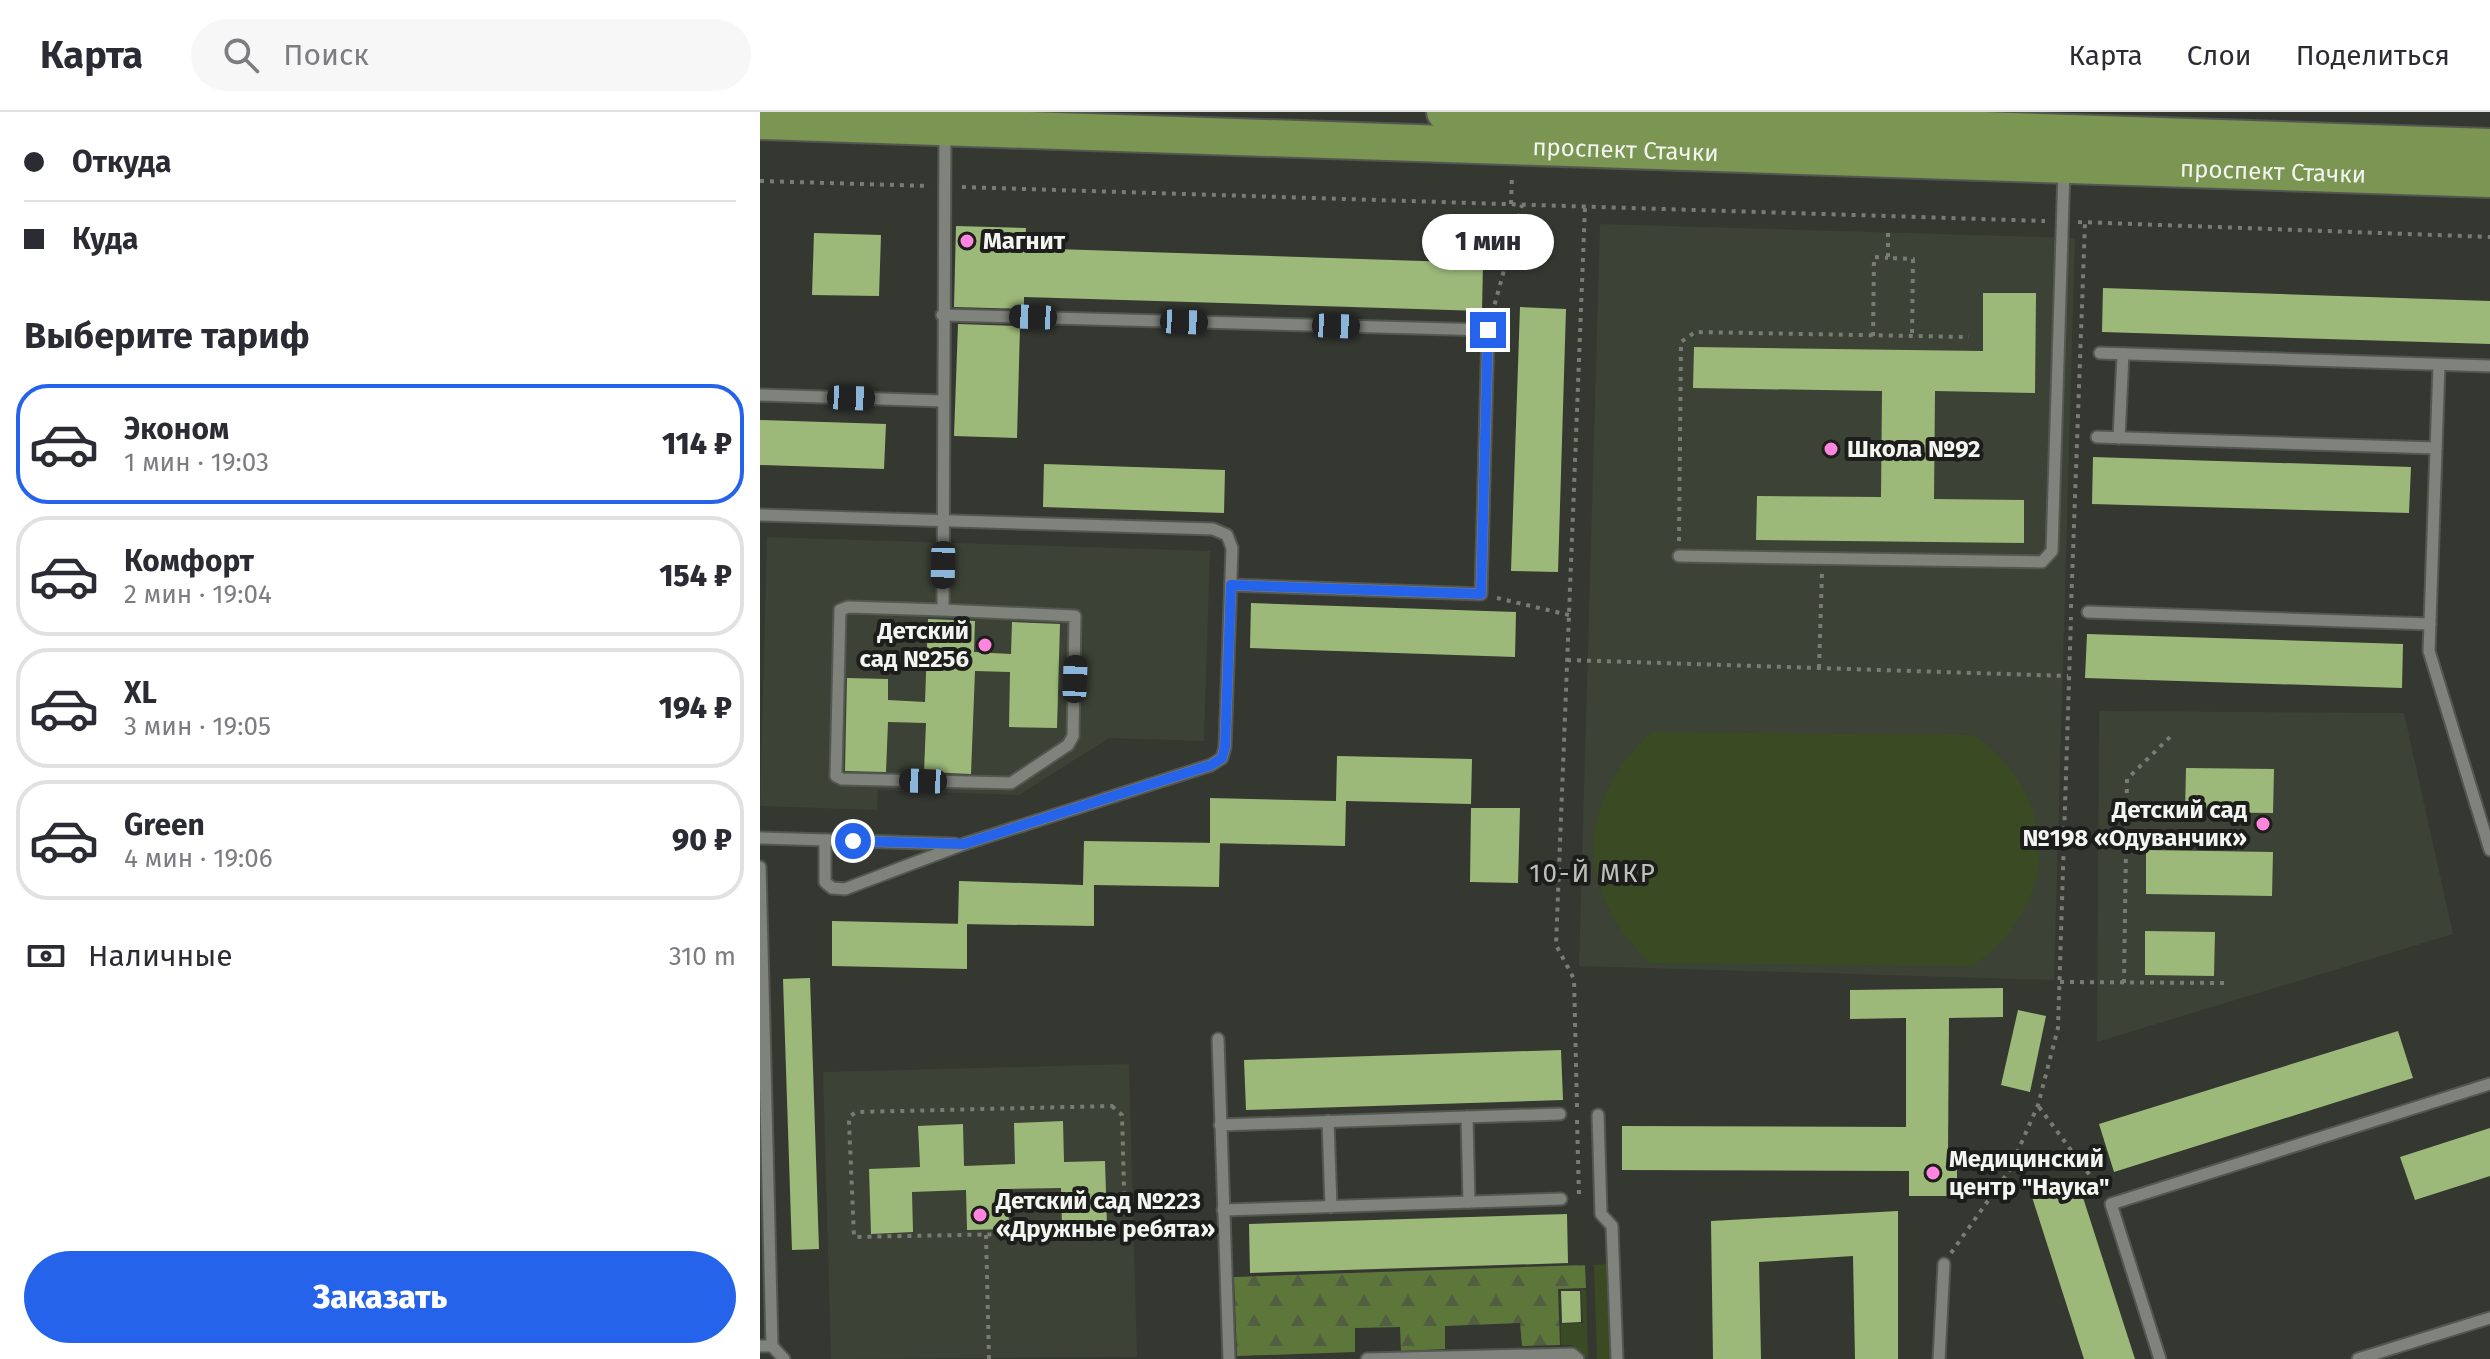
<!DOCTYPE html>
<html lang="ru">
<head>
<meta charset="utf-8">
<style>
  :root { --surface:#fff; --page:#f7f7f7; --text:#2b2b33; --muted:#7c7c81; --line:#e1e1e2; --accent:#2563eb }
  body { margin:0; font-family:"Fira Sans",sans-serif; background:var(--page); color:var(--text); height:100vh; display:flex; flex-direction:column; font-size:30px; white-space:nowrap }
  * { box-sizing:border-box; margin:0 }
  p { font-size:26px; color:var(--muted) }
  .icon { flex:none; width:44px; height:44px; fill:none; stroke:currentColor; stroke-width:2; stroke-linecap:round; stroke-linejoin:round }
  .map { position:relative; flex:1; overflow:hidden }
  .sheet { display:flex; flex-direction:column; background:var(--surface); width:760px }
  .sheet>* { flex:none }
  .banner { display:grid; align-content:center; height:176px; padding:0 24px; background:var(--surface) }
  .end { position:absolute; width:36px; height:36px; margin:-18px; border:10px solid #2563eb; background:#fff; box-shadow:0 0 0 4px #fff }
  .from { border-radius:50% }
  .bubble { position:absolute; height:56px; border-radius:28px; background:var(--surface); box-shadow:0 2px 6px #0004; font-size:26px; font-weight:800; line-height:56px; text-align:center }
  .car { position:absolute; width:24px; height:48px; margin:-24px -12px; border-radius:10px; box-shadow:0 0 6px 2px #0007; background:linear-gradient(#222 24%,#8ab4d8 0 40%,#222 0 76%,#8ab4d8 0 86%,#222 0) }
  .banner b { display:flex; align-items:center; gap:28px; height:76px; font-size:30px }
  .banner b+b { border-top:2px solid var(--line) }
  .banner i { width:20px; height:20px; background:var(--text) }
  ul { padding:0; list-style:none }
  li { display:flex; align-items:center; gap:24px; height:120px; margin:0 16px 12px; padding:0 8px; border:4px solid var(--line); border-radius:32px }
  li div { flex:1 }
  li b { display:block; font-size:30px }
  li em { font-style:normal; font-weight:800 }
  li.active { border-color:var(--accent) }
  li>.icon { width:72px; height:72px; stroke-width:1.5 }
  h2 { padding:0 24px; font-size:36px; line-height:96px }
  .pay { display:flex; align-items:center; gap:20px; height:88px; padding:0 24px; font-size:30px }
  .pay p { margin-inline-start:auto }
  .button { display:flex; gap:16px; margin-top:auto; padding:16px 24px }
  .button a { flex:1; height:92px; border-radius:48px; background:var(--accent); color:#fff; font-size:32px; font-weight:800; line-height:92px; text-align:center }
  header { display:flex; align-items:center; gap:48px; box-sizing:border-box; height:112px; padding:0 40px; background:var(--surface); border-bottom:2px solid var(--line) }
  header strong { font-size:38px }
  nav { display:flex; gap:44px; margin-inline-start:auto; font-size:28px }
  .search { width:560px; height:72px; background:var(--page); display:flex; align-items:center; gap:20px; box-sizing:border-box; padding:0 28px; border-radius:44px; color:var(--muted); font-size:30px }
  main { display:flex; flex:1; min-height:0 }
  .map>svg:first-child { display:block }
  .built { fill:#3c4235 }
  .grass { fill:#3a4a23 }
  .forest { fill:url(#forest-firs) }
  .building { fill:#9db97a }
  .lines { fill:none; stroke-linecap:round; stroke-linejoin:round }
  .service-casing { stroke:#545751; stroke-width:15 }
  .primary-casing { stroke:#545751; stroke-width:40 }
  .path { stroke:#787c75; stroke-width:4; stroke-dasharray:4 6; stroke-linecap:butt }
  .service { stroke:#7f837b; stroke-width:11 }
  .primary { stroke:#7b9653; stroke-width:36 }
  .route { stroke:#2563eb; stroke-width:10 }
  .poi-dot { fill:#ff85df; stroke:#1d1e1b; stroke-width:3 }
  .labels { text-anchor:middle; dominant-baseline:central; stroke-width:8; stroke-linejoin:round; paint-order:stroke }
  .street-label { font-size:24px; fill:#f2f5f0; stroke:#1d1e1b }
  .poi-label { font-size:24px; font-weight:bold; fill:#f2f5f0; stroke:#1d1e1b; text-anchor:start }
  .neighbourhood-label { font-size:26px; letter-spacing:2px; fill:#bdc1b9; stroke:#1d1e1b }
</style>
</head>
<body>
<header>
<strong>Карта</strong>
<div class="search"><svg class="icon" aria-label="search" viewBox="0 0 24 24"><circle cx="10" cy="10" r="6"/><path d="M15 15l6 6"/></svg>Поиск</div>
<nav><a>Карта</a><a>Слои</a><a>Поделиться</a></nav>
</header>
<main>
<section class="sheet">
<div class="banner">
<b><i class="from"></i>Откуда</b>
<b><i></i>Куда</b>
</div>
<h2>Выберите тариф</h2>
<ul>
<li class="active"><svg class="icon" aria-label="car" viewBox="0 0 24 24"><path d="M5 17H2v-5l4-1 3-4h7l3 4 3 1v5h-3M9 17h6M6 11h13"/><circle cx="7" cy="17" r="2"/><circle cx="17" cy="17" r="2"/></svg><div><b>Эконом</b><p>1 мин · 19:03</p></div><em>114 ₽</em></li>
<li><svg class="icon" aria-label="car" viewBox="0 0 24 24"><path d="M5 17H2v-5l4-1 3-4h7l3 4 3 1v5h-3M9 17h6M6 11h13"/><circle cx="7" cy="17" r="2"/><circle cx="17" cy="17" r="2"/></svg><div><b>Комфорт</b><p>2 мин · 19:04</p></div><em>154 ₽</em></li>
<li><svg class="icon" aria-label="car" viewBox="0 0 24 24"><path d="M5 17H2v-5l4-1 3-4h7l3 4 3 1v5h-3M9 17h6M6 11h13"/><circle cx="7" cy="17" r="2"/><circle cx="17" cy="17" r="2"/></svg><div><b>XL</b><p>3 мин · 19:05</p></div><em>194 ₽</em></li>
<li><svg class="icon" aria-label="car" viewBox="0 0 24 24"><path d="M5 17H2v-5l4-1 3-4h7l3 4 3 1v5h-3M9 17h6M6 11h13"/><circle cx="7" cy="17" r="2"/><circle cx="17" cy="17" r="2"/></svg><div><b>Green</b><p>4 мин · 19:06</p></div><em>90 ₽</em></li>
</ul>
<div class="pay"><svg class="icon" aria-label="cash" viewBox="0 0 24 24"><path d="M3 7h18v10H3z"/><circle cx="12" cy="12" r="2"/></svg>Наличные<p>310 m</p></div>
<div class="button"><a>Заказать</a></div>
</section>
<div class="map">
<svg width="1730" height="1247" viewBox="0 0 1730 1247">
  <defs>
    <pattern id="forest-firs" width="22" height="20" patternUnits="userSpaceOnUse" patternTransform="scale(2)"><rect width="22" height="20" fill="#5d763a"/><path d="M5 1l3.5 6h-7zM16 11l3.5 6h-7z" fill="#525e42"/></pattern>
  </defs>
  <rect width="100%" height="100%" fill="#343831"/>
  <g class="built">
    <path d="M 840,112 L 1315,126 L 1294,868 L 819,854 Z"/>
    <path d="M 7,425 L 450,439 L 444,629 L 349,626 L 259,683 L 118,678 L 117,698 L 0,694 Z"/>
    <path d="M 1339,599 L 1644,601 L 1693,822 L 1337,930 Z"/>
    <path d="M 369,952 L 377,1245 L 71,1247 L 63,960 Z"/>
  </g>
  <g class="grass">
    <path d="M 892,620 L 1215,623 C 1302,688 1301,791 1213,854 L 890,851 C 815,780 814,690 892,620 Z"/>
    <path d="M 846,1152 L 850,1247 L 837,1247 L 834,1153 Z"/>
    <path d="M 821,1178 L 826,1178 L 828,1247 L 812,1233 L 801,1233 L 801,1212 L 823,1211 Z"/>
  </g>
  <path class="forest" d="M 825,1153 L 826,1176 L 798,1177 L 800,1233 L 762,1234 L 760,1211 L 685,1214 L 685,1237 L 641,1239 L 640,1215 L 595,1216 L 595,1240 L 477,1244 L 474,1165 Z"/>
  <g class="building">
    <path d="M 196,114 L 266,116 L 265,136 L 723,151 L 722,199 L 264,185 L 264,197 L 194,195 Z"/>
    <path d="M 54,121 L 121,123 L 119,184 L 52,183 Z"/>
    <path d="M 1343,176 L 1730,189 L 1730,232 L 1342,220 Z"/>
    <path d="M 1223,181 L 1276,181 L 1275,281 L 1175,279 L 1174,387 L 1264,388 L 1264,431 L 996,428 L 997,384 L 1121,385 L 1122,279 L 933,276 L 934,235 L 1223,239 Z"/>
    <path d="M 760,195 L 806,197 L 798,460 L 751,459 Z"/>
    <path d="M 198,212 L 260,214 L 257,326 L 194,324 Z"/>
    <path d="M 0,308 L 126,312 L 124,357 L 0,353 Z"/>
    <path d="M 1333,345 L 1651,355 L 1649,401 L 1332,392 Z"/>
    <path d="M 284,352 L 465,358 L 464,401 L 283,395 Z"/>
    <path d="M 491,491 L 756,500 L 755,545 L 490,536 Z"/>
    <path d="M 168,507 L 215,509 L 214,540 L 251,542 L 252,510 L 300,512 L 297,616 L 249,615 L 250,560 L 215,559 L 211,662 L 164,660 L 166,611 L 128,610 L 126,660 L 85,659 L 87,566 L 128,567 L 128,588 L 165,590 Z"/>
    <path d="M 1327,522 L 1643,532 L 1642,576 L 1325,566 Z"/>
    <path d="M 577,644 L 712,647 L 711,692 L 586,689 L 585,734 L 450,731 L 450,686 L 576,689 Z"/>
    <path d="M 1426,656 L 1514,657 L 1513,701 L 1425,700 Z"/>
    <path d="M 711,696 L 760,696 L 758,771 L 710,770 Z"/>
    <path d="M 324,729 L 460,731 L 459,775 L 334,773 L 334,814 L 198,812 L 199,769 L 323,773 Z"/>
    <path d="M 1386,738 L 1513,740 L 1512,784 L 1386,782 Z"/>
    <path d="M 72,809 L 207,812 L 207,857 L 72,854 Z"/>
    <path d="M 1385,819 L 1455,820 L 1454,864 L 1385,863 Z"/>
    <path d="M 50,866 L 59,1137 L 32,1138 L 23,867 Z"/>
    <path d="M 1243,876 L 1243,905 L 1189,906 L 1188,1039 L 1197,1039 L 1197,1084 L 1149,1084 L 1149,1059 L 862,1058 L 862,1014 L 1146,1015 L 1146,906 L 1090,907 L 1090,878 Z"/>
    <path d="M 1258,898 L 1286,904 L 1270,980 L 1241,973 Z"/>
    <path d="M 1638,919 L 1653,966 L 1354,1060 L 1339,1012 Z"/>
    <path d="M 801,938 L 803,988 L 486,998 L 484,948 Z"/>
    <path d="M 303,1009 L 304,1050 L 345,1049 L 347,1114 L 302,1115 L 301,1076 L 248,1077 L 249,1117 L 207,1118 L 206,1078 L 152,1080 L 153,1120 L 111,1122 L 109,1057 L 160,1055 L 158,1014 L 203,1012 L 204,1054 L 255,1052 L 254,1011 Z"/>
    <path d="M 1730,1016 L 1730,1064 L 1655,1088 L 1640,1045 Z"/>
    <path d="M 1317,1067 L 1375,1247 L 1324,1247 L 1271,1082 Z"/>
    <path d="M 1138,1099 L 1138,1247 L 1095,1247 L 1093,1144 L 999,1150 L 1001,1247 L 953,1247 L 951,1109 Z"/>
    <path d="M 807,1102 L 808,1151 L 490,1161 L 489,1112 Z"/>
    <path d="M 801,1179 L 820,1179 L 821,1210 L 802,1211 Z"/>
  </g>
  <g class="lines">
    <g class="service-casing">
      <g id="service">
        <path d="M 182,203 L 728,218 L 721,482 L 471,473"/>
        <path d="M 1340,241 L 1730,254"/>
        <path d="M 1679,253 L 1669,539 L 1730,738"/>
        <path d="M 0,283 L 183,289"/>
        <path d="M 1337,325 L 1676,336"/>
        <path d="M 1359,326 L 1363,242"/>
        <path d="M 0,403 L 453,417 L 467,423 L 472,436 L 465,635 L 462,646 L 451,653 L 204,732 L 85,777 L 72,776 L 65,770 L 65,728"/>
        <path d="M 919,444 L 1282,450 L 1292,439 L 1304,58"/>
        <path d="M 183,498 L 88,495 L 80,498 L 76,664 L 82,667 L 251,671 L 308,633 L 313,624 L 315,504 L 183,498 L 185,19"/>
        <path d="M 1328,500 L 1670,512"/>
        <path d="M 0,726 L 195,732"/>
        <path d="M 0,755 L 12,1234"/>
        <path d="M 458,927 L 469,1247"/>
        <path d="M 838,1003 L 841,1102 L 852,1114 L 857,1247"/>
        <path d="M 707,1005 L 709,1090"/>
        <path d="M 568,1009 L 571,1095"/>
        <path d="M 460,1013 L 800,1002"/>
        <path d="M 463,1098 L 801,1087"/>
        <path d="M 0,1234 L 12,1234 L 24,1247"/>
        <path d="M 607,1247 L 812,1242 L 818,1247"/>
        <path d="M 1179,1247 L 1184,1152"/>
        <path d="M 1400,1247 L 1351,1092 L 1730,972"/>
        <path d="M 1598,1247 L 1730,1206"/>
      </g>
    </g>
    <g class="primary-casing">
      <g id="primary">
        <path d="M 685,0 L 1730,35"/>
        <path id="s1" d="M 0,9 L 1730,67"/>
      </g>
    </g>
    <g class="path">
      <path d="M 0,69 L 170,74"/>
      <path d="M 202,75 L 1285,109"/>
      <path d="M 751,92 L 752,62"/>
      <path d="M 1318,110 L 1730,125"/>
      <path d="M 1128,121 L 1128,146 L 1153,147 L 1152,224"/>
      <path d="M 732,202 L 762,93"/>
      <path d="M 1113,224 L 1114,145 L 1128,146"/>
      <path d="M 919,429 L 921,230 L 935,220 L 1209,225"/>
      <path d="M 737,486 L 809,503"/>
      <path d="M 1311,496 L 1325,111"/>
      <path d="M 807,548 L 1308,564"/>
      <path d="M 1059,556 L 1062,461"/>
      <path d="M 1300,870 L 1467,871"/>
      <path d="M 1364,871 L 1367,667 L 1411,624"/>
      <path d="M 352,994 L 362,1003 L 365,1113 L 358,1120 L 94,1125 L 89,1010 L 90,1004 L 97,1000 Z"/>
      <path d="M 817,995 L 814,867 L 796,833 L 825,95"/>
      <path d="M 1279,995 L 1343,1081"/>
      <path d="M 817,1008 L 819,1083"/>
      <path d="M 226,1123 L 229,1247"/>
      <path d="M 1191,1141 L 1249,1059 L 1278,993 L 1298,916 L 1311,505"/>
    </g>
    <use href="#service" class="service"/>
    <use href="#primary" class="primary"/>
  </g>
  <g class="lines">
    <path class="route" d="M 93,729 L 204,732 L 451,653 L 462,646 L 465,635 L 471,473 L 721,482 L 728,218"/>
  </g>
  <g class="poi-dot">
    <circle cx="207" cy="129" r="8"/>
    <circle cx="1071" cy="337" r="8"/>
    <circle cx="225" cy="533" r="8"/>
    <circle cx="1503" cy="712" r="8"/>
    <circle cx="1173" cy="1061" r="8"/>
    <circle cx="220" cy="1103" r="8"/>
  </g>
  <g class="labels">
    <g class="street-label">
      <text stroke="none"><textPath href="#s1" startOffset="866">проспект Стачки</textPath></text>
      <text stroke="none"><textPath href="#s1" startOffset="1514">проспект Стачки</textPath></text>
    </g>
    <g class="poi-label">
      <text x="223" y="129">Магнит</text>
      <text x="1087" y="337">Школа №92</text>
      <text x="209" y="519" text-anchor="end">Детский<tspan x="209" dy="28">сад №256</tspan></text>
      <text x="1487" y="698" text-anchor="end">Детский сад<tspan x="1487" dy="28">№198 «Одуванчик»</tspan></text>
      <text x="1189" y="1047">Медицинский<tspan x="1189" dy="28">центр "Наука"</tspan></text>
      <text x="236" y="1089">Детский сад №223<tspan x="236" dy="28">«Дружные ребята»</tspan></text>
    </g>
    <g class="neighbourhood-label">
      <text x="833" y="761">10-Й МКР</text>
    </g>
  </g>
</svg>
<i class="end from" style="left:93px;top:729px"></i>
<i class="end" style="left:728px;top:218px"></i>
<div class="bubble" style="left:662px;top:102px;width:132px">1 мин</div>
<i class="car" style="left:273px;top:205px;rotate:272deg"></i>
<i class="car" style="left:424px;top:210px;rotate:92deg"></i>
<i class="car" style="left:576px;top:214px;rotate:92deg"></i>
<i class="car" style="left:91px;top:286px;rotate:92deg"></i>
<i class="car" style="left:183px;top:453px;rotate:181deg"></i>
<i class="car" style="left:315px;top:567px;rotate:2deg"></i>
<i class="car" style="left:163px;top:669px;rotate:272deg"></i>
</div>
</main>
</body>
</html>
